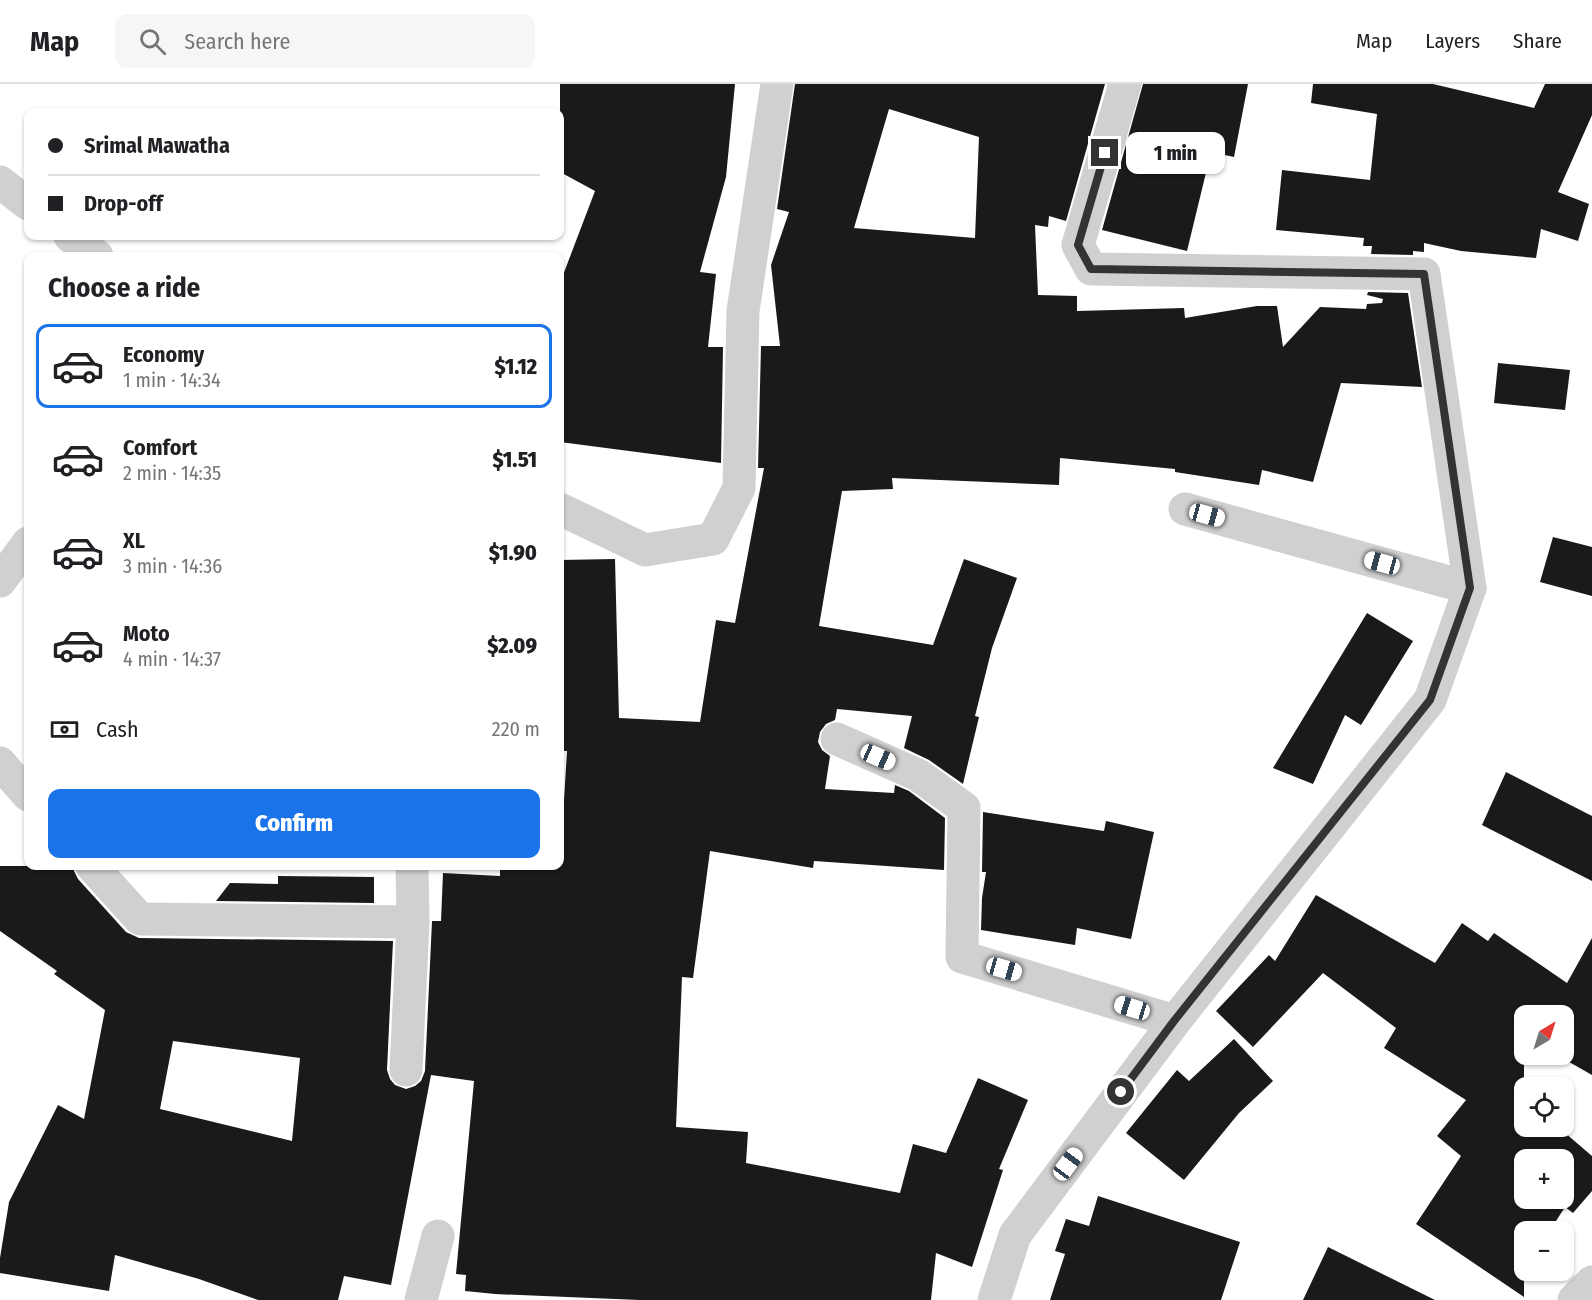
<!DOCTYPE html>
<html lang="en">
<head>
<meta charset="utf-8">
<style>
  :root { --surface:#fff; --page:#f6f6f6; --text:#202124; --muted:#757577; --line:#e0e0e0; --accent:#1a73e8 }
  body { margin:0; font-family:"Fira Sans Condensed",sans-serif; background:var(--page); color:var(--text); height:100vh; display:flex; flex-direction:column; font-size:22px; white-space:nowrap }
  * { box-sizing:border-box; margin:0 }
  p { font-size:20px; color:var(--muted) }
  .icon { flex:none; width:33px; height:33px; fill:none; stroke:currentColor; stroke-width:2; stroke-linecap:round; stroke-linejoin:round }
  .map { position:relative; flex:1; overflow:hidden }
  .drawer { position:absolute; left:24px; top:168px; width:540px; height:618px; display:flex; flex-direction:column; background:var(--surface); border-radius:12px; box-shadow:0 2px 4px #0004 }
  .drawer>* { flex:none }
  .guide { position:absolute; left:24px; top:24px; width:540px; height:132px; border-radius:12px; box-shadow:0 2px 4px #0004; display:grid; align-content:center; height:132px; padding:0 24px; background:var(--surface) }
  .needle { width:39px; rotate:38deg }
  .buttons { position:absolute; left:1514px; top:921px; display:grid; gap:12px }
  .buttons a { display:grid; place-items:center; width:60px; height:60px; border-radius:12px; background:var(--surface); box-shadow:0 2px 4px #0004; font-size:30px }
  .end { position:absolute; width:27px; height:27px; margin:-14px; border:8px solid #333; background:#fff; box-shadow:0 0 0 3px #fff }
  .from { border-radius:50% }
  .bubble { position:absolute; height:42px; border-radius:12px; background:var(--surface); box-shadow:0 2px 4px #0004; font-size:20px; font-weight:800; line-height:42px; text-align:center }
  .car { position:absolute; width:18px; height:36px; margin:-18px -9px; border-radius:8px; box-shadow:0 0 4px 2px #0007; background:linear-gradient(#fff 24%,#345 0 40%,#fff 0 76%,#345 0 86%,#fff 0) }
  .guide b { display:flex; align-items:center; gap:21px; height:57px; font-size:22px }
  .guide b+b { border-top:2px solid var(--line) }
  .guide i { width:15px; height:15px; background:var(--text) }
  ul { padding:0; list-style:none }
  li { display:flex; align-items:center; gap:18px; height:84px; margin:0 12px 9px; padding:0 12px; border:3px solid transparent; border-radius:12px }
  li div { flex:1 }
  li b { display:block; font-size:22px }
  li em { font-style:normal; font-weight:800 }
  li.selected { border-color:var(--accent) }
  li>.icon { width:54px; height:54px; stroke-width:1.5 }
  h2 { padding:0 24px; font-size:27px; line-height:72px }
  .pay { display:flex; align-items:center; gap:15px; height:66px; padding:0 24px; font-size:22px }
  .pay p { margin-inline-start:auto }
  .button { display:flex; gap:12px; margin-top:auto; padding:12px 24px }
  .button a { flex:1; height:69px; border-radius:12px; background:var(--accent); color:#fff; font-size:24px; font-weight:800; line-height:69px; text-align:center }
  header { display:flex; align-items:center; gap:36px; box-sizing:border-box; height:84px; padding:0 30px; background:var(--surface); border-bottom:2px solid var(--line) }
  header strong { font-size:28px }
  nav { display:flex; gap:33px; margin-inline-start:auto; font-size:21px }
  .search { width:420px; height:54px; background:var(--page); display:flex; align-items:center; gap:15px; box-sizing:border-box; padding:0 21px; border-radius:12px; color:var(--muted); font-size:22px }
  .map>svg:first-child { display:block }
  .building { fill:#1a1a1a; fill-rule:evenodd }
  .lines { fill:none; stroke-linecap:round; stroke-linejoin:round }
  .minor { stroke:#d0d0d0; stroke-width:33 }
  .route { stroke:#333; stroke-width:8 }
</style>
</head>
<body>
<header>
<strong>Map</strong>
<div class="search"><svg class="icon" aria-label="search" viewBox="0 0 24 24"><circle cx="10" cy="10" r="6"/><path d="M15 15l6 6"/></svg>Search here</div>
<nav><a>Map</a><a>Layers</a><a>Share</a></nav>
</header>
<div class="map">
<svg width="1592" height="1216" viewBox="0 0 1592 1216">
  <rect width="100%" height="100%" fill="#fff"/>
  <g class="building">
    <path d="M 560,0 L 735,0 L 726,93 L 700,188 L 716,190 L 708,263 L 723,263 L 721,379 L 560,358 L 560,199 L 595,107 L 560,88 Z"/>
    <path d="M 795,0 L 1105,0 L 1066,137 L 1049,132 L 1048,143 L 1035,141 L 1038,211 L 1077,212 L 1077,227 L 1184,224 L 1185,234 L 1257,222 L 1277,222 L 1283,263 L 1320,223 L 1366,225 L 1367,220 L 1382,219 L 1383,215 L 1367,211 L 1368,208 L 1408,209 L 1422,303 L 1341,299 L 1313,398 L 1262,386 L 1259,401 L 1175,388 L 1175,385 L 1060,374 L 1059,401 L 892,394 L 893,405 L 842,407 L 819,542 L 933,561 L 964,475 L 1017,494 L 992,564 L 975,632 L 979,633 L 963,700 L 929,676 L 904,664 L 912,632 L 837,625 L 835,636 L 826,640 L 820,648 L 818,658 L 822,666 L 830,672 L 825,705 L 894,709 L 895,701 L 909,707 L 945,734 L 944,786 L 814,777 L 813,784 L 710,767 L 693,894 L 682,893 L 676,1043 L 748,1048 L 746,1079 L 900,1109 L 913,1060 L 946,1069 L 978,994 L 1028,1016 L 999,1085 L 1003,1086 L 972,1183 L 936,1169 L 931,1216 L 639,1216 L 495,1210 L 465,1207 L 466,1191 L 456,1190 L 474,997 L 431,991 L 391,1201 L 344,1192 L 338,1216 L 258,1216 L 199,1195 L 115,1171 L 109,1207 L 0,1189 L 0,1174 L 9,1118 L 58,1021 L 84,1035 L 105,926 L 54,890 L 57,887 L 0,847 L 0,782 L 74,782 L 74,787 L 78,795 L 126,848 L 139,854 L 393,857 L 387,986 L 390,995 L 395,1001 L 406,1005 L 415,1002 L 421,997 L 425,987 L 432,837 L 441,837 L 443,789 L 500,792 L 500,782 L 560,782 L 567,667 L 560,667 L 560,476 L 615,475 L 619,634 L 700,638 L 716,536 L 735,539 L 764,384 L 758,384 L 761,262 L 780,262 L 771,181 L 789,128 L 777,125 ZM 889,25 L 979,53 L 975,154 L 854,144 ZM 173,957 L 300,974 L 292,1057 L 160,1025 Z"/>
    <path d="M 1143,0 L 1248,0 L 1234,73 L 1211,68 L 1187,167 L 1102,146 Z"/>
    <path d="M 1313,0 L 1433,0 L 1534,24 L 1545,0 L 1592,0 L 1592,31 L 1558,108 L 1589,120 L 1578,157 L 1541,145 L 1536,174 L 1461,167 L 1424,159 L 1424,168 L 1413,167 L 1413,171 L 1371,170 L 1372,162 L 1363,162 L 1364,154 L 1276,146 L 1282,86 L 1370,96 L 1377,30 L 1311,19 Z"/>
    <path d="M 1498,279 L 1570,286 L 1565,326 L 1494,319 Z"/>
    <path d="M 1553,453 L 1592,463 L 1592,512 L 1540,498 Z"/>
    <path d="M 1367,529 L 1413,557 L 1361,641 L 1345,631 L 1313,700 L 1273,684 Z"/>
    <path d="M 1506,688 L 1592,732 L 1592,797 L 1482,741 Z"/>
    <path d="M 983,728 L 1104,747 L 1106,737 L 1154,748 L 1131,855 L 1077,844 L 1075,861 L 981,846 L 982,814 L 986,788 L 982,788 Z"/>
    <path d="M 278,792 L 374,793 L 374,819 L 216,817 L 230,799 L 278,800 Z"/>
    <path d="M 1316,811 L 1435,879 L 1462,839 L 1488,857 L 1494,849 L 1567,899 L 1592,854 L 1592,991 L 1555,970 L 1563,970 L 1563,932 L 1524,932 L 1524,1042 L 1557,1042 L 1592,1072 L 1592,1107 L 1573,1129 L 1565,1123 L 1549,1148 L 1524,1148 L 1524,1213 L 1416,1140 L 1461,1072 L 1437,1052 L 1466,1016 L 1384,964 L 1396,944 L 1323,889 L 1253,963 L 1216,927 L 1269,871 L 1275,877 ZM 1524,1076 L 1563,1076 L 1563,1114 L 1524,1114 Z"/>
    <path d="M 1234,955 L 1273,997 L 1239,1029 L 1184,1096 L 1126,1049 L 1177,986 L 1189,997 Z"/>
    <path d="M 1098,1112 L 1240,1158 L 1221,1216 L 1050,1216 L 1065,1170 L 1055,1167 L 1066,1135 L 1089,1142 Z"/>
    <path d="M 1328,1163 L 1435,1216 L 1303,1216 Z"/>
  </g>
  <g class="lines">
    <g class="minor">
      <path d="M 0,98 L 28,120"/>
      <path d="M 70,152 L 97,172"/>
      <path d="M 560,425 L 645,466 L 713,455 L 739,404 L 743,227 L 777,0"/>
      <path d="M 1185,425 L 1470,504"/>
      <path d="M 0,497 L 28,459"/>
      <path d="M 837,655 L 918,691 L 964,724 L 962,873 L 1175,937"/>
      <path d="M 0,679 L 28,711"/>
      <path d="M 92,782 L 140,835 L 413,838"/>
      <path d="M 406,986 L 413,838 L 412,782"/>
      <path d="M 421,1216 L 438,1152"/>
      <path d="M 994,1216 L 1015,1151 L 1175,937 L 1430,616 L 1470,504 L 1424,190 L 1091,185 L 1078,161 L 1125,0"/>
      <path d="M 1574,1216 L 1592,1198"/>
    </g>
  </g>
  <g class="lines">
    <path class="route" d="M 1105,69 L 1078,161 L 1091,185 L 1424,190 L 1470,504 L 1430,616 L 1174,937 L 1121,1008"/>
  </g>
</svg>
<div class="buttons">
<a><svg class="needle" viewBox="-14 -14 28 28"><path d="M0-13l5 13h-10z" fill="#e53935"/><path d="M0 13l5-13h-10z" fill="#757577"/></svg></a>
<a><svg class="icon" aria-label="locate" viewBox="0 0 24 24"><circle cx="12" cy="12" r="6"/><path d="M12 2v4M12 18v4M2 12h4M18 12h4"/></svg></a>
<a>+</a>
<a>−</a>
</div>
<i class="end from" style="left:1121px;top:1008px"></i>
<i class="end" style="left:1105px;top:69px"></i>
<div class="bubble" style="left:1126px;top:48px;width:99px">1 min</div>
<i class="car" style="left:1207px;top:431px;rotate:105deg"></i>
<i class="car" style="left:1382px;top:479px;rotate:285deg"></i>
<i class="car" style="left:878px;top:673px;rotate:114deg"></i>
<i class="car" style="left:1004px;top:885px;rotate:106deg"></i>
<i class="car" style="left:1132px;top:924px;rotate:287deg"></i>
<i class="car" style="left:1068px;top:1080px;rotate:37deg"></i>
<div class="guide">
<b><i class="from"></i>Srimal Mawatha</b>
<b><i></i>Drop-off</b>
</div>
<section class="drawer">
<h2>Choose a ride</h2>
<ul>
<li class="selected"><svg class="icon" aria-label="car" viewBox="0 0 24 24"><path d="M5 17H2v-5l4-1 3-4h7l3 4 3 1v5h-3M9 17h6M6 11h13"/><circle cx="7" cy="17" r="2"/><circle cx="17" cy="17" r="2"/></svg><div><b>Economy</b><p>1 min · 14:34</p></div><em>$1.12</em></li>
<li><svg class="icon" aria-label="car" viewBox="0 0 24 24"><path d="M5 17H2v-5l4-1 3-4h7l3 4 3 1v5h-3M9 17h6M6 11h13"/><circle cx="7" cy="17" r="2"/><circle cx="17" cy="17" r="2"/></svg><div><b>Comfort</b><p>2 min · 14:35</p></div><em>$1.51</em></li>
<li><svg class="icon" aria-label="car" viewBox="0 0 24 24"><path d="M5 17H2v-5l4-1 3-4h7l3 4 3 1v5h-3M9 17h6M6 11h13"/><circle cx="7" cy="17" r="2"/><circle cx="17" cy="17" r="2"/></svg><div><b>XL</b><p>3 min · 14:36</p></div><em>$1.90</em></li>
<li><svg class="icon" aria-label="car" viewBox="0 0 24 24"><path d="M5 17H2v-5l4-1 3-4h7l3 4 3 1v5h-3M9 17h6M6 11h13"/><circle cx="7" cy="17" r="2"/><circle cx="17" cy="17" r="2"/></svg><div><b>Moto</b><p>4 min · 14:37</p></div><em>$2.09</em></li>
</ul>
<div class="pay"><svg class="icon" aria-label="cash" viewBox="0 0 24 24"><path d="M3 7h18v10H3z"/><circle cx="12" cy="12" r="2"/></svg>Cash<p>220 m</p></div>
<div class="button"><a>Confirm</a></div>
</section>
</div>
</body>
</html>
